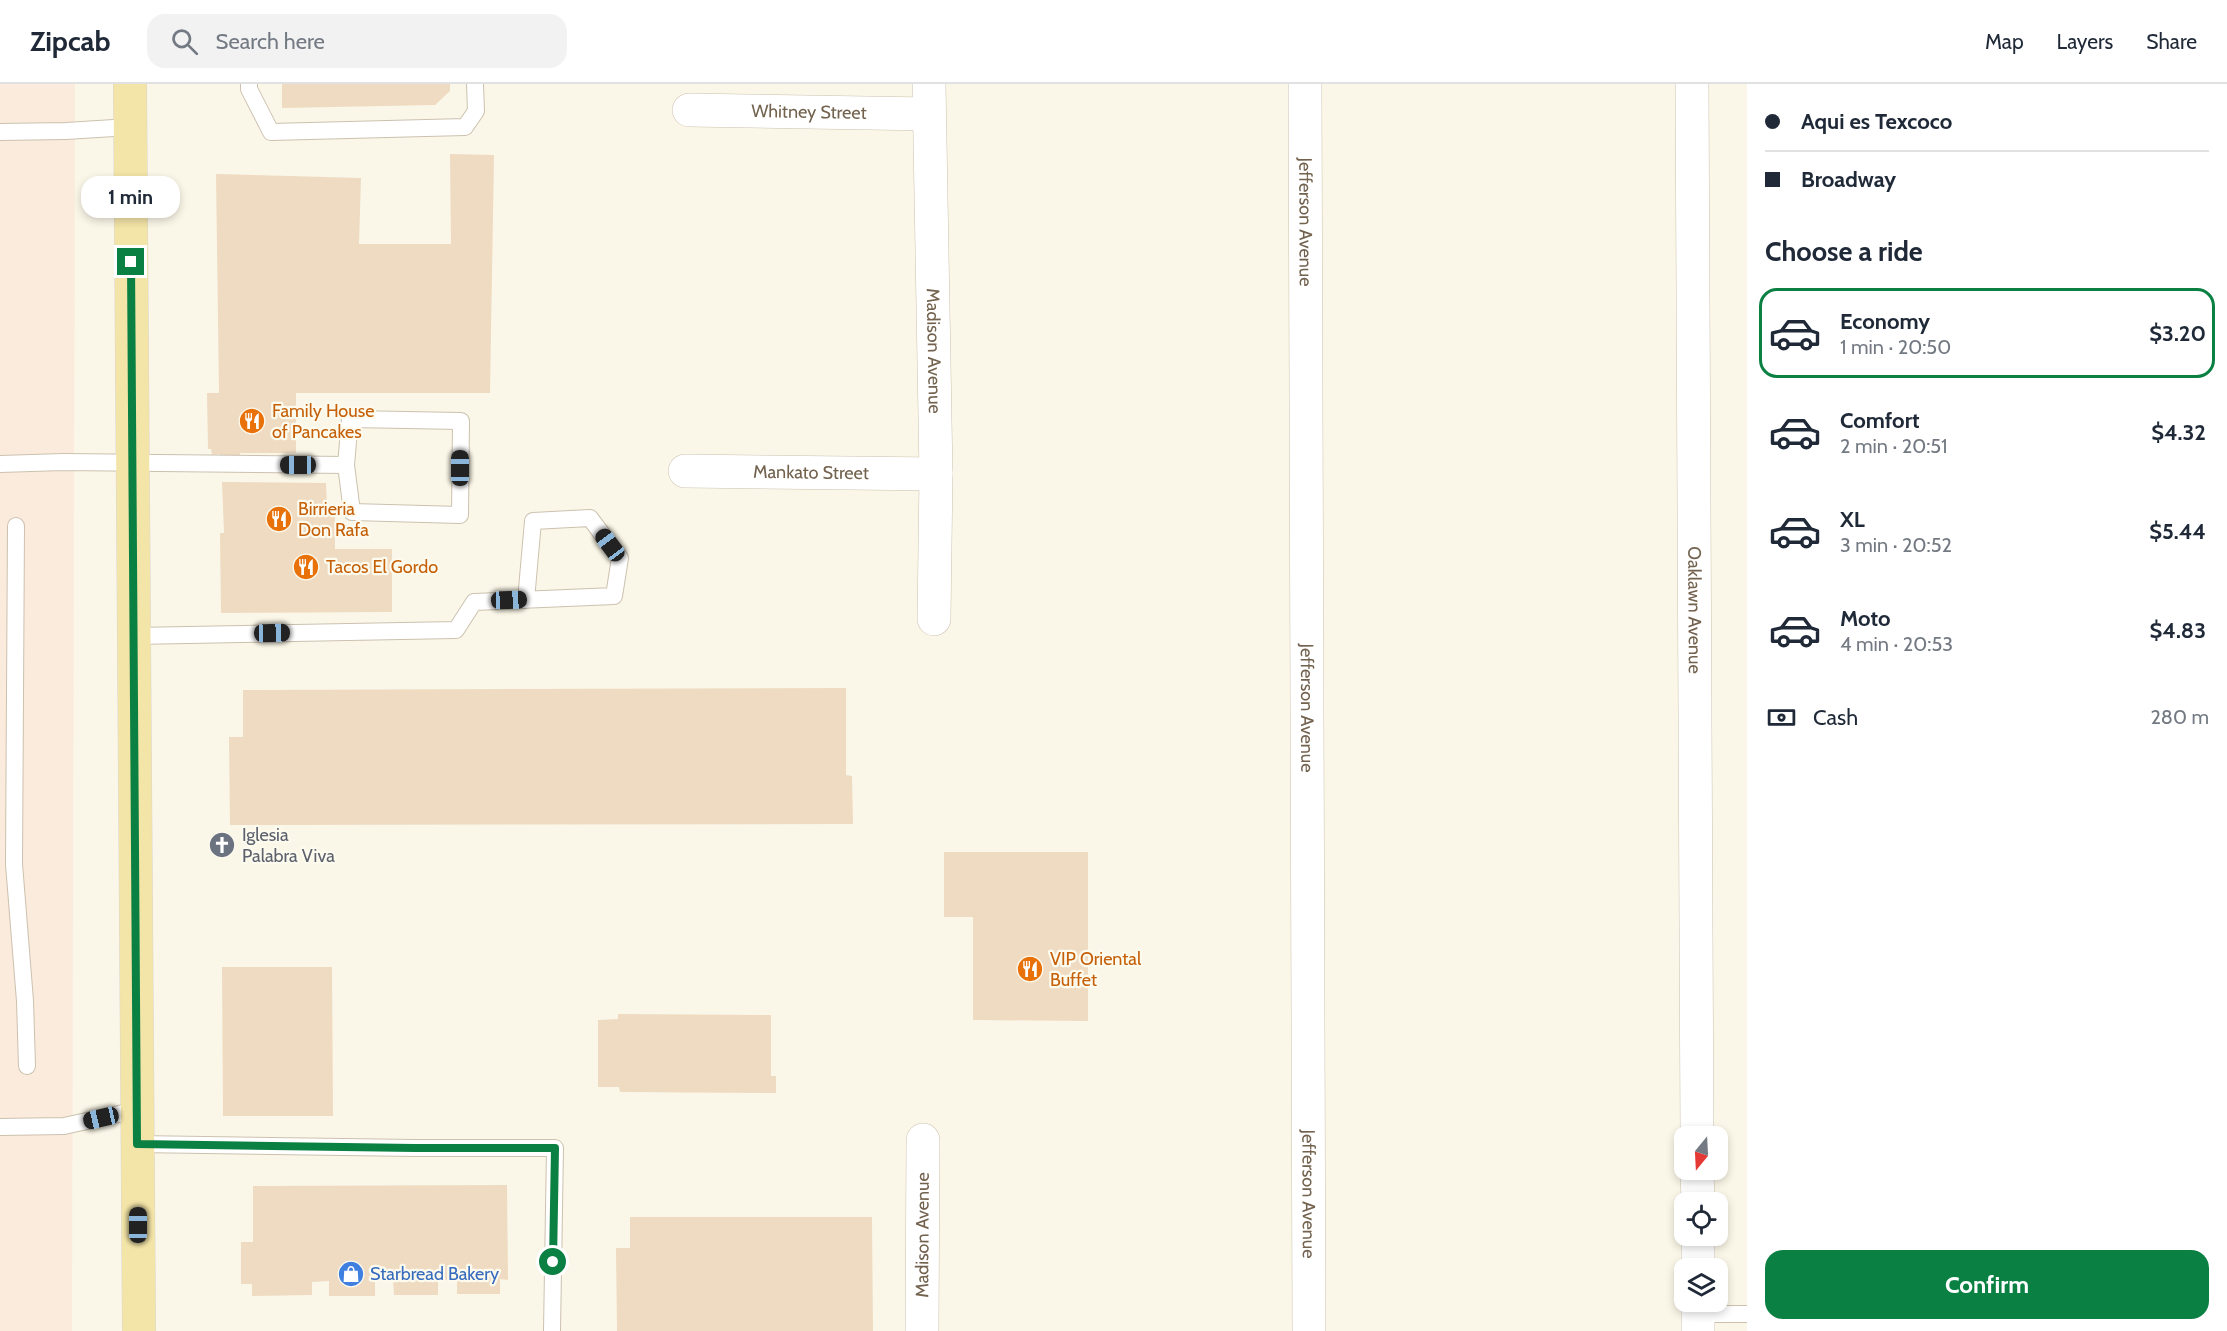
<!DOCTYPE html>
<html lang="en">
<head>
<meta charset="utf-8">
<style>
  :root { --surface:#fff; --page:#f2f2f3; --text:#1f2937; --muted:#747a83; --line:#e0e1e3; --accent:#0b8043 }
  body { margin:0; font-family:Cabin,sans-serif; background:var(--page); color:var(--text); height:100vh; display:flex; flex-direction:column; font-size:22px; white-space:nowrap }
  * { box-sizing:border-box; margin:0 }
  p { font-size:20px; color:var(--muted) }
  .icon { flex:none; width:33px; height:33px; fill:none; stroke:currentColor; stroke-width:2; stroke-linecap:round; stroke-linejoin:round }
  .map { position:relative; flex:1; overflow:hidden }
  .panel { display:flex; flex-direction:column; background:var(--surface); width:480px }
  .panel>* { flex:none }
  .hud { display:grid; align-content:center; height:132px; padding:0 18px; background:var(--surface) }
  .needle { width:39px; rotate:198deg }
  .controls { position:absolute; left:1674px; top:1042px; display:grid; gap:12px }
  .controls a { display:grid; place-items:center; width:54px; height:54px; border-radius:12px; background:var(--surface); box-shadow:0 3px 9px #0003; font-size:30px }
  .end { position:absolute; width:27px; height:27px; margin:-14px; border:8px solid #0b8043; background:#fff; box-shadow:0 0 0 3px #fff }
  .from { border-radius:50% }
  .bubble { position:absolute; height:42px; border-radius:18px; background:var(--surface); box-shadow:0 3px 9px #0003; font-size:20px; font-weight:700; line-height:42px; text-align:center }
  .car { position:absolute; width:18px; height:36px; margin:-18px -9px; border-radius:8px; box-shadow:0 0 4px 2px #0007; background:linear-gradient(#222 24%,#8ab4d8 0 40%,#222 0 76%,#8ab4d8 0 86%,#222 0) }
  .hud b { display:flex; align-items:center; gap:21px; height:57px; font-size:22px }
  .hud b+b { border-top:2px solid var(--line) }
  .hud i { width:15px; height:15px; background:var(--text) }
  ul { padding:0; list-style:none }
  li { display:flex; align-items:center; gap:18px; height:90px; margin:0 12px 9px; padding:0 6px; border:3px solid transparent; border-radius:18px }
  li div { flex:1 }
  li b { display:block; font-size:22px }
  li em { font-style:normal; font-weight:700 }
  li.current { border-color:var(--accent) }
  li>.icon { width:54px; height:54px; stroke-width:1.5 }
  h2 { padding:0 18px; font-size:27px; line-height:72px }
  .pay { display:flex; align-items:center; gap:15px; height:66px; padding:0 18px; font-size:22px }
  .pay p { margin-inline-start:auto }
  .primary-button { display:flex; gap:12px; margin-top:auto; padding:12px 18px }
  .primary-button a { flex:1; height:69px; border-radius:18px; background:var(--accent); color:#fff; font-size:24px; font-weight:700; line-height:69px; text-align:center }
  header { display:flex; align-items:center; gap:36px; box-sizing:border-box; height:84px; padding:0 30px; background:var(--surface); border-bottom:2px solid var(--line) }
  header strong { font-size:28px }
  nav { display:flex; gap:33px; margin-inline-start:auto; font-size:21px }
  .search { width:420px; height:54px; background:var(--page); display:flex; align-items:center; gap:15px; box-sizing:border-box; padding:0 21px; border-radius:18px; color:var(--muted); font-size:22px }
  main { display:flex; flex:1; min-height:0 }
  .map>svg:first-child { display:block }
  .commercial { fill:#faebdd }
  .building { fill:#eedbc2 }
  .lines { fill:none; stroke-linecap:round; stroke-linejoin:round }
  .service-casing { stroke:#ccc1af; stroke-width:18 }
  .minor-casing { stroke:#ccc1af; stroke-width:34 }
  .primary-casing { stroke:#dbd6d1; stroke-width:34 }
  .service { stroke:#fff; stroke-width:16 }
  .minor { stroke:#fff; stroke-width:33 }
  .primary { stroke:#f3e4a7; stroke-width:33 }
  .route { stroke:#0b8043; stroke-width:8 }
  .labels { text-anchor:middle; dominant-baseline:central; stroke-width:4.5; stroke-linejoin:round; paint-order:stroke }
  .street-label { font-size:18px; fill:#73624e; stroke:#fdfaee }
  .food-label { font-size:18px; fill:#c56008; stroke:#fdfaee; text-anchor:start }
  .worship-label { font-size:18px; fill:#5b616d; stroke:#fdfaee; text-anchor:start }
  .shop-label { font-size:18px; fill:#366cbe; stroke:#fdfaee; text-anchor:start }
</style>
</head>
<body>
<header>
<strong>Zipcab</strong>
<div class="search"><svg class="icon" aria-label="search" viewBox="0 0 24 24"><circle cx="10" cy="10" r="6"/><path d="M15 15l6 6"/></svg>Search here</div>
<nav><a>Map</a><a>Layers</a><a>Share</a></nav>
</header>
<main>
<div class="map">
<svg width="1747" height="1247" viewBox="0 0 1747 1247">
  <rect width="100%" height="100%" fill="#fbf7e8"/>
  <path class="commercial" d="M 0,0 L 75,0 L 72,1247 L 0,1247 Z"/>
  <g class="building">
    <path d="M 282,0 L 450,0 L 450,7 L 435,21 L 282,24 Z"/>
    <path d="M 450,70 L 494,71 L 490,309 L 296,309 L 296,369 L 240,369 L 241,376 L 219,375 L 220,370 L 212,371 L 211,365 L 208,365 L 207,309 L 219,309 L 216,90 L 361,94 L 359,160 L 451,160 Z"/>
    <path d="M 222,398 L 326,399 L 327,421 L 335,421 L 335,465 L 392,465 L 392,528 L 221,529 L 220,449 L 224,449 Z"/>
    <path d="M 846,604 L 846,691 L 852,692 L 853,740 L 230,741 L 229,653 L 243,653 L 243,606 Z"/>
    <path d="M 944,768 L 1088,768 L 1088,937 L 973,936 L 973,833 L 944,833 Z"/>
    <path d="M 222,883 L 332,883 L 333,1032 L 223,1032 Z"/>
    <path d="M 618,930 L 771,931 L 771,992 L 776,992 L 776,1009 L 620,1008 L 619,1003 L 598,1003 L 598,936 L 618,935 Z"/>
    <path d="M 507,1101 L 508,1196 L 500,1195 L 500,1210 L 457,1210 L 457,1196 L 438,1196 L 438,1211 L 394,1211 L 393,1196 L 375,1196 L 375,1212 L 329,1212 L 329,1197 L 312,1198 L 312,1211 L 252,1212 L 252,1200 L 241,1200 L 241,1158 L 253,1158 L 253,1102 Z"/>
    <path d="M 630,1133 L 872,1133 L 873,1247 L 617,1247 L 616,1164 L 630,1164 Z"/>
  </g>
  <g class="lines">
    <g class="service-casing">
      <g id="service">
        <path d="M 249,0 L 249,5 L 271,48 L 465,43 L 476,27 L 475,0"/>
        <path d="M 0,48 L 66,47 L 130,43"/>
        <path d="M 0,380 L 63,378 L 346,381 L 352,428 L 460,431 L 461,337 L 350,335 L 346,381"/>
        <path d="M 16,442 L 14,780 L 25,917 L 27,982"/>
        <path d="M 134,552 L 456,546 L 474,518 L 614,512 L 620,474 L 590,434 L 533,437 L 526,516"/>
        <path d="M 0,1043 L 64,1042 L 137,1026"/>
        <path d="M 137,1060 L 415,1064 L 555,1064 L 552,1247"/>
        <path d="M 1698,1230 L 1747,1230"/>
      </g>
    </g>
    <g class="minor-casing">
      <g id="minor">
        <path id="s1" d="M 929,0 L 936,390 L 934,535"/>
        <path id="s2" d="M 1305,0 L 1309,1247"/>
        <path id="s3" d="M 1692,0 L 1697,1053"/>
        <path id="s4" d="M 689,26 L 929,30"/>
        <path id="s5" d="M 685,387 L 936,390"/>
        <path d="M 1697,1086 L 1698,1119"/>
        <path d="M 1698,1152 L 1698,1185"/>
        <path d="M 1698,1218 L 1698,1247"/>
        <path id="s6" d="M 922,1247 L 923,1056"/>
      </g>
    </g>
    <g class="primary-casing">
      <path id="primary" d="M 130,0 L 139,1247"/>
    </g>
    <use href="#service" class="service"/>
    <use href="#minor" class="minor"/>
    <use href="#primary" class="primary"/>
  </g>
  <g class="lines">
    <path class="route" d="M 131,178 L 137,1060 L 415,1064 L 555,1064 L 553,1178"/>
  </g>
  <defs>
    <g id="restaurant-disc" transform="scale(1.35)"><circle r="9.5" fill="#e8710a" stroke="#fdfaee"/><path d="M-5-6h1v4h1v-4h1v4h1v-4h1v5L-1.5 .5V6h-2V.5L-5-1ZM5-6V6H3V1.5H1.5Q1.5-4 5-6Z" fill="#fff"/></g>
    <g id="church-disc" transform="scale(1.35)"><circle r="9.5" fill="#6b7280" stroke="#fdfaee"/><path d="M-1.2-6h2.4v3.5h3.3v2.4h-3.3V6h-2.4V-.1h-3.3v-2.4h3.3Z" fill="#fff"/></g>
    <g id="shop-disc" transform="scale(1.35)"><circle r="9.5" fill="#3f7fe0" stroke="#fdfaee"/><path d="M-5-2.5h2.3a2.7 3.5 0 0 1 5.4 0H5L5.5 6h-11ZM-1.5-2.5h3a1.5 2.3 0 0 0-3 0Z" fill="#fff"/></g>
  </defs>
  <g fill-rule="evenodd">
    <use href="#restaurant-disc" x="252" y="337"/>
    <use href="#restaurant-disc" x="279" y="435"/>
    <use href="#restaurant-disc" x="306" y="483"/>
    <use href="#church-disc" x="222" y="761"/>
    <use href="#restaurant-disc" x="1030" y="885"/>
    <use href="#shop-disc" x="351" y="1190"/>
  </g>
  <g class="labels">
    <g class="street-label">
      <text stroke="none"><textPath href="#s4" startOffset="120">Whitney Street</textPath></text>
      <text stroke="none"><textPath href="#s2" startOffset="138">Jefferson Avenue</textPath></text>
      <text stroke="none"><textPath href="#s1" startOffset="267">Madison Avenue</textPath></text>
      <text stroke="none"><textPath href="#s5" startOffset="126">Mankato Street</textPath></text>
      <text stroke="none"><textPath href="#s3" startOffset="526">Oaklawn Avenue</textPath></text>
      <text stroke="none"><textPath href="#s2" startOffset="624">Jefferson Avenue</textPath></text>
      <text stroke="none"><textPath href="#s2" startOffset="1110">Jefferson Avenue</textPath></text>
      <text stroke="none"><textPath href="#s6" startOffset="96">Madison Avenue</textPath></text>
    </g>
    <g class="food-label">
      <text x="272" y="327">Family House<tspan x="272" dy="21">of Pancakes</tspan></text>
      <text x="298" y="425">Birrieria<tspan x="298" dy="21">Don Rafa</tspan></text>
      <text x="326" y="483">Tacos El Gordo</text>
      <text x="1050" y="875">VIP Oriental<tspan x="1050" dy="21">Buffet</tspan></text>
    </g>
    <g class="worship-label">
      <text x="242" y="751">Iglesia<tspan x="242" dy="21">Palabra Viva</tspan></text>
    </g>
    <g class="shop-label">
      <text x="370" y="1190">Starbread Bakery</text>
    </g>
  </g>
</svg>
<div class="controls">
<a><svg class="needle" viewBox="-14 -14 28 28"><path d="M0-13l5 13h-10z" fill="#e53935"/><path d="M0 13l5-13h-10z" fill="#747a83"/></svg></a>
<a><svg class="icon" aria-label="locate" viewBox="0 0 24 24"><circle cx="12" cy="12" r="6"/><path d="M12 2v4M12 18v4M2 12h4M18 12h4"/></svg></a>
<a><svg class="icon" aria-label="layers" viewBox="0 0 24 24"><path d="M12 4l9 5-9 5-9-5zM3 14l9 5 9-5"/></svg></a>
</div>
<i class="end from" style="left:553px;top:1178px"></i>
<i class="end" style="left:131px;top:178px"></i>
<div class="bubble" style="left:81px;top:92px;width:99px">1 min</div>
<i class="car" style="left:298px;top:381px;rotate:270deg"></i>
<i class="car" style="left:460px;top:384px;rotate:0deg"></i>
<i class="car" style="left:610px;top:461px;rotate:323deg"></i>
<i class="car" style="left:509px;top:516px;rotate:88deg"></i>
<i class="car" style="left:272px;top:549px;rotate:89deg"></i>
<i class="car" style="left:101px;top:1034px;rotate:257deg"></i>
<i class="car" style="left:138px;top:1141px;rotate:0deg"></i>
</div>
<section class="panel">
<div class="hud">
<b><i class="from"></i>Aqui es Texcoco</b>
<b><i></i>Broadway</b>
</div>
<h2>Choose a ride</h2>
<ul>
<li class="current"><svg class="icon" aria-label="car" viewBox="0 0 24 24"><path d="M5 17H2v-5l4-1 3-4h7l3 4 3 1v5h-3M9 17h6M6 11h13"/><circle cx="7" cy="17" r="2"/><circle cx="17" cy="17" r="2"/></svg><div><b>Economy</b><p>1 min · 20:50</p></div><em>$3.20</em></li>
<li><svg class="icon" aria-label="car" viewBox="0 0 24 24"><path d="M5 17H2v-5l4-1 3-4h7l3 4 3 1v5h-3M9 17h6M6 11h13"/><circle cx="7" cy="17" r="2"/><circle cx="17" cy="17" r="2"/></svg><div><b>Comfort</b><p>2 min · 20:51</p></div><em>$4.32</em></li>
<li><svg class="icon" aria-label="car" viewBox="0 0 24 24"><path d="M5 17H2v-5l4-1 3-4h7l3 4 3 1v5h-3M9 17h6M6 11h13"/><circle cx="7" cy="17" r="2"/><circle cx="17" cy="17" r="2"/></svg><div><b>XL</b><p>3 min · 20:52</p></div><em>$5.44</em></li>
<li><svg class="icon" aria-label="car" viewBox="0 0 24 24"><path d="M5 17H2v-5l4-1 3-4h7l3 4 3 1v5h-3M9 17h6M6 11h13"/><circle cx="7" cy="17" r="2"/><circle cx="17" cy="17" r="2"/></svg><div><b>Moto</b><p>4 min · 20:53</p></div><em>$4.83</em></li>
</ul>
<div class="pay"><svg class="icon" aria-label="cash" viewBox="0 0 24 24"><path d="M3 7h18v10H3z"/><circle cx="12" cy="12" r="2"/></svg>Cash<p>280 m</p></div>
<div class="primary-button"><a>Confirm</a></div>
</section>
</main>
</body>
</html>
